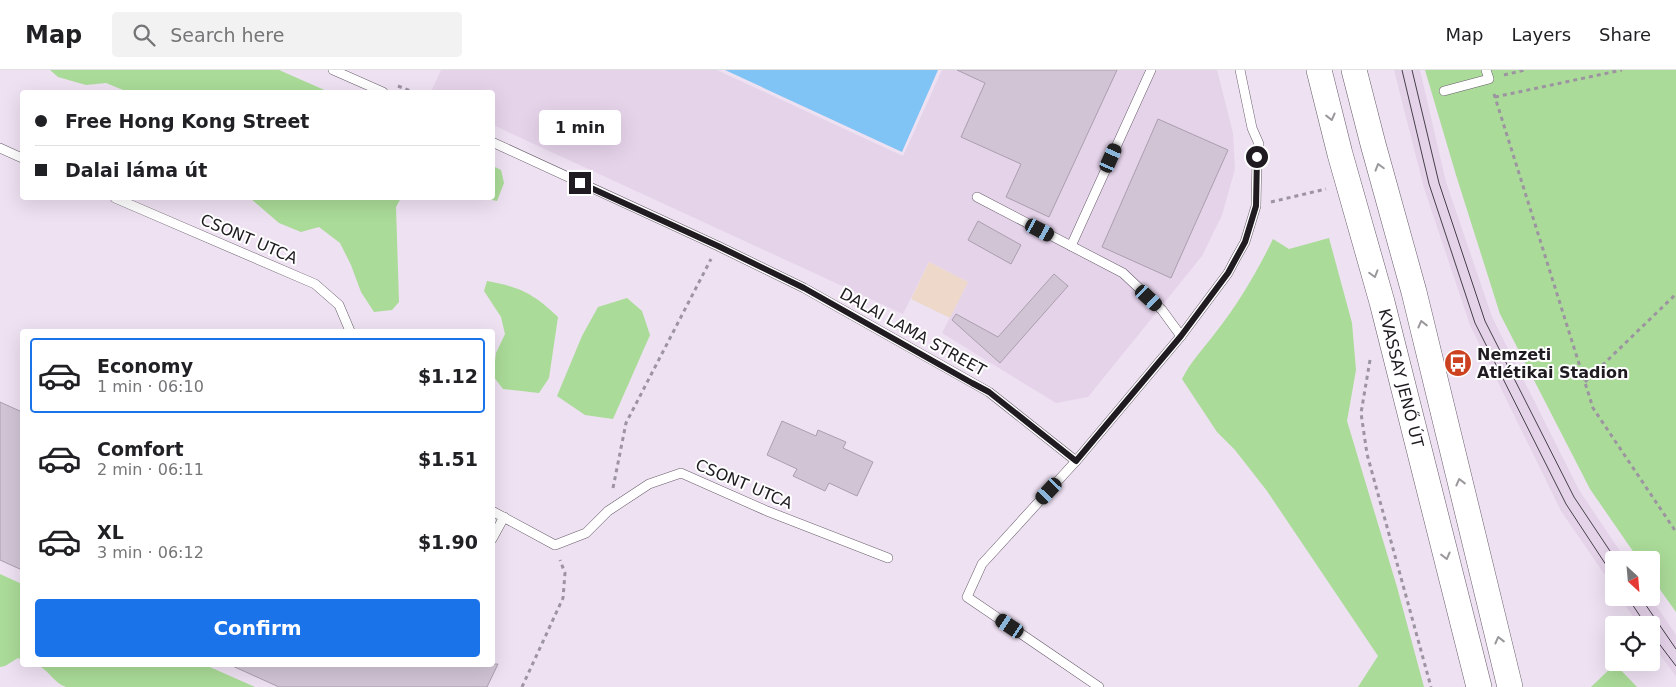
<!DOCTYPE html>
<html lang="en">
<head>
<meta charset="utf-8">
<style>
  :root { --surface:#fff; --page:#f2f2f2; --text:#202124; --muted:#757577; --line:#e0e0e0; --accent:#1a73e8 }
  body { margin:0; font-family:"DejaVu Sans",sans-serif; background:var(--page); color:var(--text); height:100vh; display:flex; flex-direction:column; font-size:19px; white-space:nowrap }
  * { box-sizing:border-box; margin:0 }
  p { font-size:16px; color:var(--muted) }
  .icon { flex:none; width:28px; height:28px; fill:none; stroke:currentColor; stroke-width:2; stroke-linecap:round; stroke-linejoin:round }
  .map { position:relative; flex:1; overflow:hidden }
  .sheet { position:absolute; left:20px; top:259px; width:475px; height:338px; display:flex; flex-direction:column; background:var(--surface); border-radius:5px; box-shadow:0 5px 20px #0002 }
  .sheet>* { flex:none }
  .guide { position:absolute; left:20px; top:20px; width:475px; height:110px; border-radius:5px; box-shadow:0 5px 20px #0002; display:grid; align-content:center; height:110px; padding:0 15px; background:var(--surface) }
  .needle { width:32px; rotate:154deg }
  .tools { position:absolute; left:1605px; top:481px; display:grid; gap:10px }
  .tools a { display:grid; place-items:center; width:55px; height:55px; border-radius:5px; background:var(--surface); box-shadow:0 5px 20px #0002; font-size:25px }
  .end { position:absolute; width:22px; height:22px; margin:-11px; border:6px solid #1f1b21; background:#fff; box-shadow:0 0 0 2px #fff }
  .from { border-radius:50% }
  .bubble { position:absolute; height:35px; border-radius:5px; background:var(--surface); box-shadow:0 5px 20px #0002; font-size:16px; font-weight:700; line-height:35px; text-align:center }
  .car { position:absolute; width:15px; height:30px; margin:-15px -8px; border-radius:6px; box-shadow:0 0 4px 1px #0007; background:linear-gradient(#222 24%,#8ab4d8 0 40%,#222 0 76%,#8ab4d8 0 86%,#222 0) }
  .guide b { display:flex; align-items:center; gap:18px; height:48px; font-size:19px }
  .guide b+b { border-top:1px solid var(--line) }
  .guide i { width:12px; height:12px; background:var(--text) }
  ul { padding:9px 0 0; list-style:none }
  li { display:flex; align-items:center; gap:15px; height:75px; margin:0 10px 8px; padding:0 5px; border:2px solid transparent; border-radius:5px }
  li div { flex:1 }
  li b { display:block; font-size:19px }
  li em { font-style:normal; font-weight:700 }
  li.current { border-color:var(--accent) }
  li>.icon { width:45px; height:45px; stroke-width:1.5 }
  .primary-button { display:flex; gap:10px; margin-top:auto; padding:10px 15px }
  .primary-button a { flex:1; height:58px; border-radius:5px; background:var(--accent); color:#fff; font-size:20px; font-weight:700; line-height:58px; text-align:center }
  header { display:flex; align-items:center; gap:30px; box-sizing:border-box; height:70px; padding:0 25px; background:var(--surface); border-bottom:1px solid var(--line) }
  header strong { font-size:24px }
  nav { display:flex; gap:28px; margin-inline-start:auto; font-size:18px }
  .search { width:350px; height:45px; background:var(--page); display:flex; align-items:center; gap:12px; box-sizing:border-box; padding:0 18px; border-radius:5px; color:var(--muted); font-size:19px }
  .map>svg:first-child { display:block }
  .built { fill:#e5d3ea }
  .industrial { fill:#edd8ca }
  .green { fill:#aadb98 }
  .water { fill:#80c3f5 }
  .building { fill:#d1c5d5; stroke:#ab9eae }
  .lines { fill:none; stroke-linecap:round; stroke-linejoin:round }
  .lane-casing { stroke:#685d6b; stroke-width:10 }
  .secondary-casing { stroke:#685d6b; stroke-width:26 }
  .path { stroke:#9d94a1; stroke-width:3; stroke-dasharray:4 4; stroke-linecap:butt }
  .lane { stroke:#fff; stroke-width:9 }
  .secondary { stroke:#fff; stroke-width:25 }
  .tram { stroke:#454048; stroke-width:1 }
  .oneway { stroke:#9a989b }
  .route { stroke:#1f1b21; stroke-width:6 }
  .labels { text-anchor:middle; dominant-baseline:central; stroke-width:4; stroke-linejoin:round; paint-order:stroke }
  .street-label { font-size:16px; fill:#1f1b21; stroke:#fff }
  .poi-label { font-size:16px; font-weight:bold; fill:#1f1b21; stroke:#fff; text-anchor:start }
</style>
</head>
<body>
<header>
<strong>Map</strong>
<div class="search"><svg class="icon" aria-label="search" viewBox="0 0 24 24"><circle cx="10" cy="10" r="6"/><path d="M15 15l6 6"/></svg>Search here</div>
<nav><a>Map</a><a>Layers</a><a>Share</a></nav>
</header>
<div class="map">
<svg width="1676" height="617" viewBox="0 0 1676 617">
  <rect width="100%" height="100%" fill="#eee1f2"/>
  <g class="built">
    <path d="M 441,0 L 717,0 L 903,86 L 942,0 L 1217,0 L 1233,63 L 1235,99 L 1222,145 L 1202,186 L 1088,327 L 1056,333 L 942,263 L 968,212 L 929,192 L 903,244 L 493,55 L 492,22 L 431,22 Z"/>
    <path d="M 1394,0 L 1420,0 L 1446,112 L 1492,247 L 1579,420 L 1626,490 L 1614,490 L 1614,518 L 1561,441 L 1470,255 L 1424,118 Z"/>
    <path d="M 1620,528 L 1651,528 L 1676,565 L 1676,606 L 1651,573 L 1651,555 L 1639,555 Z"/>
  </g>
  <path class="industrial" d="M 929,192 L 968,212 L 950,248 L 911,229 Z"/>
  <g class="green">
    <path d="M 50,0 L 279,0 L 329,22 L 128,22 L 106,13 L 86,15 L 58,7 Z"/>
    <path d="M 1425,0 L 1676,0 L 1676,542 L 1651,507 L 1651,490 L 1639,490 L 1590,419 L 1500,244 L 1456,105 Z"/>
    <path d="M 493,96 L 501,100 L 504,113 L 497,131 L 482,128 L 492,128 Z"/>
    <path d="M 250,128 L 401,128 L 396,137 L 399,232 L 392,240 L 374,242 L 361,222 L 351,195 L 340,173 L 319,157 L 301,162 L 279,153 Z"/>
    <path d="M 1329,168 L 1352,253 L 1356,300 L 1347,351 L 1397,517 L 1424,617 L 1358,617 L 1378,586 L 1267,421 L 1235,380 L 1217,362 L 1182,309 C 1191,291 1204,278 1216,262 C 1238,234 1257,202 1273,169 L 1289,179 Z"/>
    <path d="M 487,211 C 520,217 533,223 558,247 L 549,308 L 539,323 L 503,319 L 493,306 L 496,283 L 505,264 L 501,247 L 484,221 Z"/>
    <path d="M 627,228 L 642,241 L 650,265 L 613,349 L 585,345 L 557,326 L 582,266 L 598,237 Z"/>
    <path d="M 0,504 L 22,514 L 22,590 L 18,588 L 5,596 L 0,597 Z"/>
    <path d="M 35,594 L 203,594 L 255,617 L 66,617 C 53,613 48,598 35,594 Z"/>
    <path d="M 1615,594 L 1637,617 L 1591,617 Z"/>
  </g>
  <path class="water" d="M 725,0 L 938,0 L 902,82 Z"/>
  <g class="building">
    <path d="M 957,0 L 1117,0 L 1049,147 L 1006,127 L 1021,94 L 961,67 L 985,13 Z"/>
    <path d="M 1158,49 L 1228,80 L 1171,208 L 1102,177 Z"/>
    <path d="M 978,151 L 1021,175 L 1011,194 L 968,170 Z"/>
    <path d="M 1054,204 L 1068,216 L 1000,293 L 952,250 L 956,244 L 998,267 Z"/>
    <path d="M 0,332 L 22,342 L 22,500 L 0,490 Z"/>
    <path d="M 782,351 L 816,366 L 818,360 L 846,372 L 843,378 L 873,392 L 857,426 L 829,413 L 825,421 L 793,406 L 797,399 L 767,385 Z"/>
    <path d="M 228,594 L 498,594 L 487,617 L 279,617 Z"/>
  </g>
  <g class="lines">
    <g class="lane-casing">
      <g id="lane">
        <path d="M 333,0 L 383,22"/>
        <path d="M 1444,21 L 1489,9 L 1486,0"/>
        <path d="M 492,72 L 718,176 L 804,218 L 989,322 L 1076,391"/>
        <path d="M 0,78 L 22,88"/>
        <path d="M 977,127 L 1123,203 L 1162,240 L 1181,266"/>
        <path d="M 115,128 L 315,214 L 339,235 L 350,261"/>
        <path d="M 1071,176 L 1151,0"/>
        <path d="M 492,441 L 555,475 L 586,463 L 608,441 L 649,414 L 681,403 L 767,441 L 888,488"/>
        <path d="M 492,469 L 504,447"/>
        <path d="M 1099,617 L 967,527 L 982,494 L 1076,391 L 1181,266 L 1228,203 L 1237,186 L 1245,172 L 1256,136 L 1257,87 L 1259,74 L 1252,58 L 1240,0"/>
      </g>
    </g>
    <g class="secondary-casing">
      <g id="secondary">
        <path d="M 1319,0 L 1340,84 L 1382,232 L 1479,617"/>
        <path d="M 1354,0 L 1373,74 L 1414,222 L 1510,617"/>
      </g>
    </g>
    <g class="path">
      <path d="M 1504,5 L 1525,0"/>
      <path d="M 398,16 L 413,22"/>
      <path d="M 1494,24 L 1593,338 L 1676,462"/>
      <path d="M 1495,27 L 1622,0"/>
      <path d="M 1271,132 L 1326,119"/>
      <path d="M 1370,290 L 1361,343 L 1367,384 L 1431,617"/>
      <path d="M 1585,312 L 1676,224"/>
      <path d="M 613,418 L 626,353 L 711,189"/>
      <path d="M 522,617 L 563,528 L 565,503 L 560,490"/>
    </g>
    <use href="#lane" class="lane"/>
    <use href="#secondary" class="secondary"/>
    <g class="tram">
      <path d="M 1402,0 L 1429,114 L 1475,253 L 1566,434 L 1614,507"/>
      <path d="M 1412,0 L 1439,113 L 1485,251 L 1574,427 L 1616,490"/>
      <path d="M 1628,528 L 1646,555"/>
      <path d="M 1641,528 L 1676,579"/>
      <path d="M 1651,563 L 1676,596"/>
    </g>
  </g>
  <defs><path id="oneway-chevron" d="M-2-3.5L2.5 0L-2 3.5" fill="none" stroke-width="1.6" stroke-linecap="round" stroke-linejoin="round" transform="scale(1.25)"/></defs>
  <g class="oneway">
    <use href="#oneway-chevron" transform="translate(1331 47) rotate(76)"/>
    <use href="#oneway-chevron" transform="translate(1379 97) rotate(-106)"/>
    <use href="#oneway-chevron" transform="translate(1374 204) rotate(74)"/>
    <use href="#oneway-chevron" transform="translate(1422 254) rotate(-104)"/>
    <use href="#oneway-chevron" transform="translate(1460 412) rotate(-104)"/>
    <use href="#oneway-chevron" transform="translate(1446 486) rotate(76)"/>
    <use href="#oneway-chevron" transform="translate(1499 570) rotate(-104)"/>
  </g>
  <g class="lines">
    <path class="route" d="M 580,113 L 718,176 L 804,218 L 972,313 L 989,322 L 1076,391 L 1181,266 L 1228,203 L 1245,172 L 1256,136 L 1257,87"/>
  </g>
  <defs>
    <g id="bus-disc" transform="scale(1.4375)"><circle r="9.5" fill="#cc4221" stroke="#fff"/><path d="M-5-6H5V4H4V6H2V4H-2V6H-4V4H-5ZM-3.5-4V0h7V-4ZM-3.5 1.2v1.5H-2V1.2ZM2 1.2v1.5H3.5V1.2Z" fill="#fff"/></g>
  </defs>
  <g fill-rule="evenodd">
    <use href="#bus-disc" x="1458" y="293"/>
  </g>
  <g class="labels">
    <g class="street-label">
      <text transform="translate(249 169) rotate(23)">CSONT UTCA</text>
      <text transform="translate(913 262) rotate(29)">DALAI LAMA STREET</text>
      <text transform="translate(1401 308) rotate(76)">KVASSAY JENŐ ÚT</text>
      <text transform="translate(744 414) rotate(23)">CSONT UTCA</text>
    </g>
    <g class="poi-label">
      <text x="1477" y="284">Nemzeti<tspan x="1477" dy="18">Atlétikai Stadion</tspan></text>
    </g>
  </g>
</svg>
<div class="tools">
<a><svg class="needle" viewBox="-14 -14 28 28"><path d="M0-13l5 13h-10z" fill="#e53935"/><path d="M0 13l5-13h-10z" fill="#757577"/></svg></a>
<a><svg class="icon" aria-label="locate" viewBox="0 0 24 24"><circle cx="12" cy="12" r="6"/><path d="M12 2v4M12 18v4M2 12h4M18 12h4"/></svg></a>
</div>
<i class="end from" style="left:1257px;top:87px"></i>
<i class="end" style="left:580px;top:113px"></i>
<div class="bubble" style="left:539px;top:40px;width:82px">1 min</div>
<i class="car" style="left:1111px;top:88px;rotate:24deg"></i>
<i class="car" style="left:1040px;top:160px;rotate:118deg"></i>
<i class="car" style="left:1149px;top:228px;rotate:133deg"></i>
<i class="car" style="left:1049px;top:421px;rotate:223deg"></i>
<i class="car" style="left:1010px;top:556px;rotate:304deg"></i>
<div class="guide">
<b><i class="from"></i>Free Hong Kong Street</b>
<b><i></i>Dalai láma út</b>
</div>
<section class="sheet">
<ul>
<li class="current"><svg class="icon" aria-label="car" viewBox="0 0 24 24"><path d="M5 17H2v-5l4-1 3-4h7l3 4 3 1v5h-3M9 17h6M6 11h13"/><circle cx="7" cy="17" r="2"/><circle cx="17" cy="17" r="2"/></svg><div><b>Economy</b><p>1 min · 06:10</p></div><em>$1.12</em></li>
<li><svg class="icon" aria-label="car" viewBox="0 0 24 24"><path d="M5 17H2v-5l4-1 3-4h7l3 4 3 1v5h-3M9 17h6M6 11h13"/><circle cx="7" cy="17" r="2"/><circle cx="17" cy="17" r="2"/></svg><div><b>Comfort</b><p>2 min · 06:11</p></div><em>$1.51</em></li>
<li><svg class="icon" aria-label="car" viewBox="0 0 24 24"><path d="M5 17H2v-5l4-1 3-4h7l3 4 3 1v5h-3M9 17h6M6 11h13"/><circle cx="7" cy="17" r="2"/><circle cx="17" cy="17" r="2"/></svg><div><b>XL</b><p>3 min · 06:12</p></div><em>$1.90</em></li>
</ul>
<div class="primary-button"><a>Confirm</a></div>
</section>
</div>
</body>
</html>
